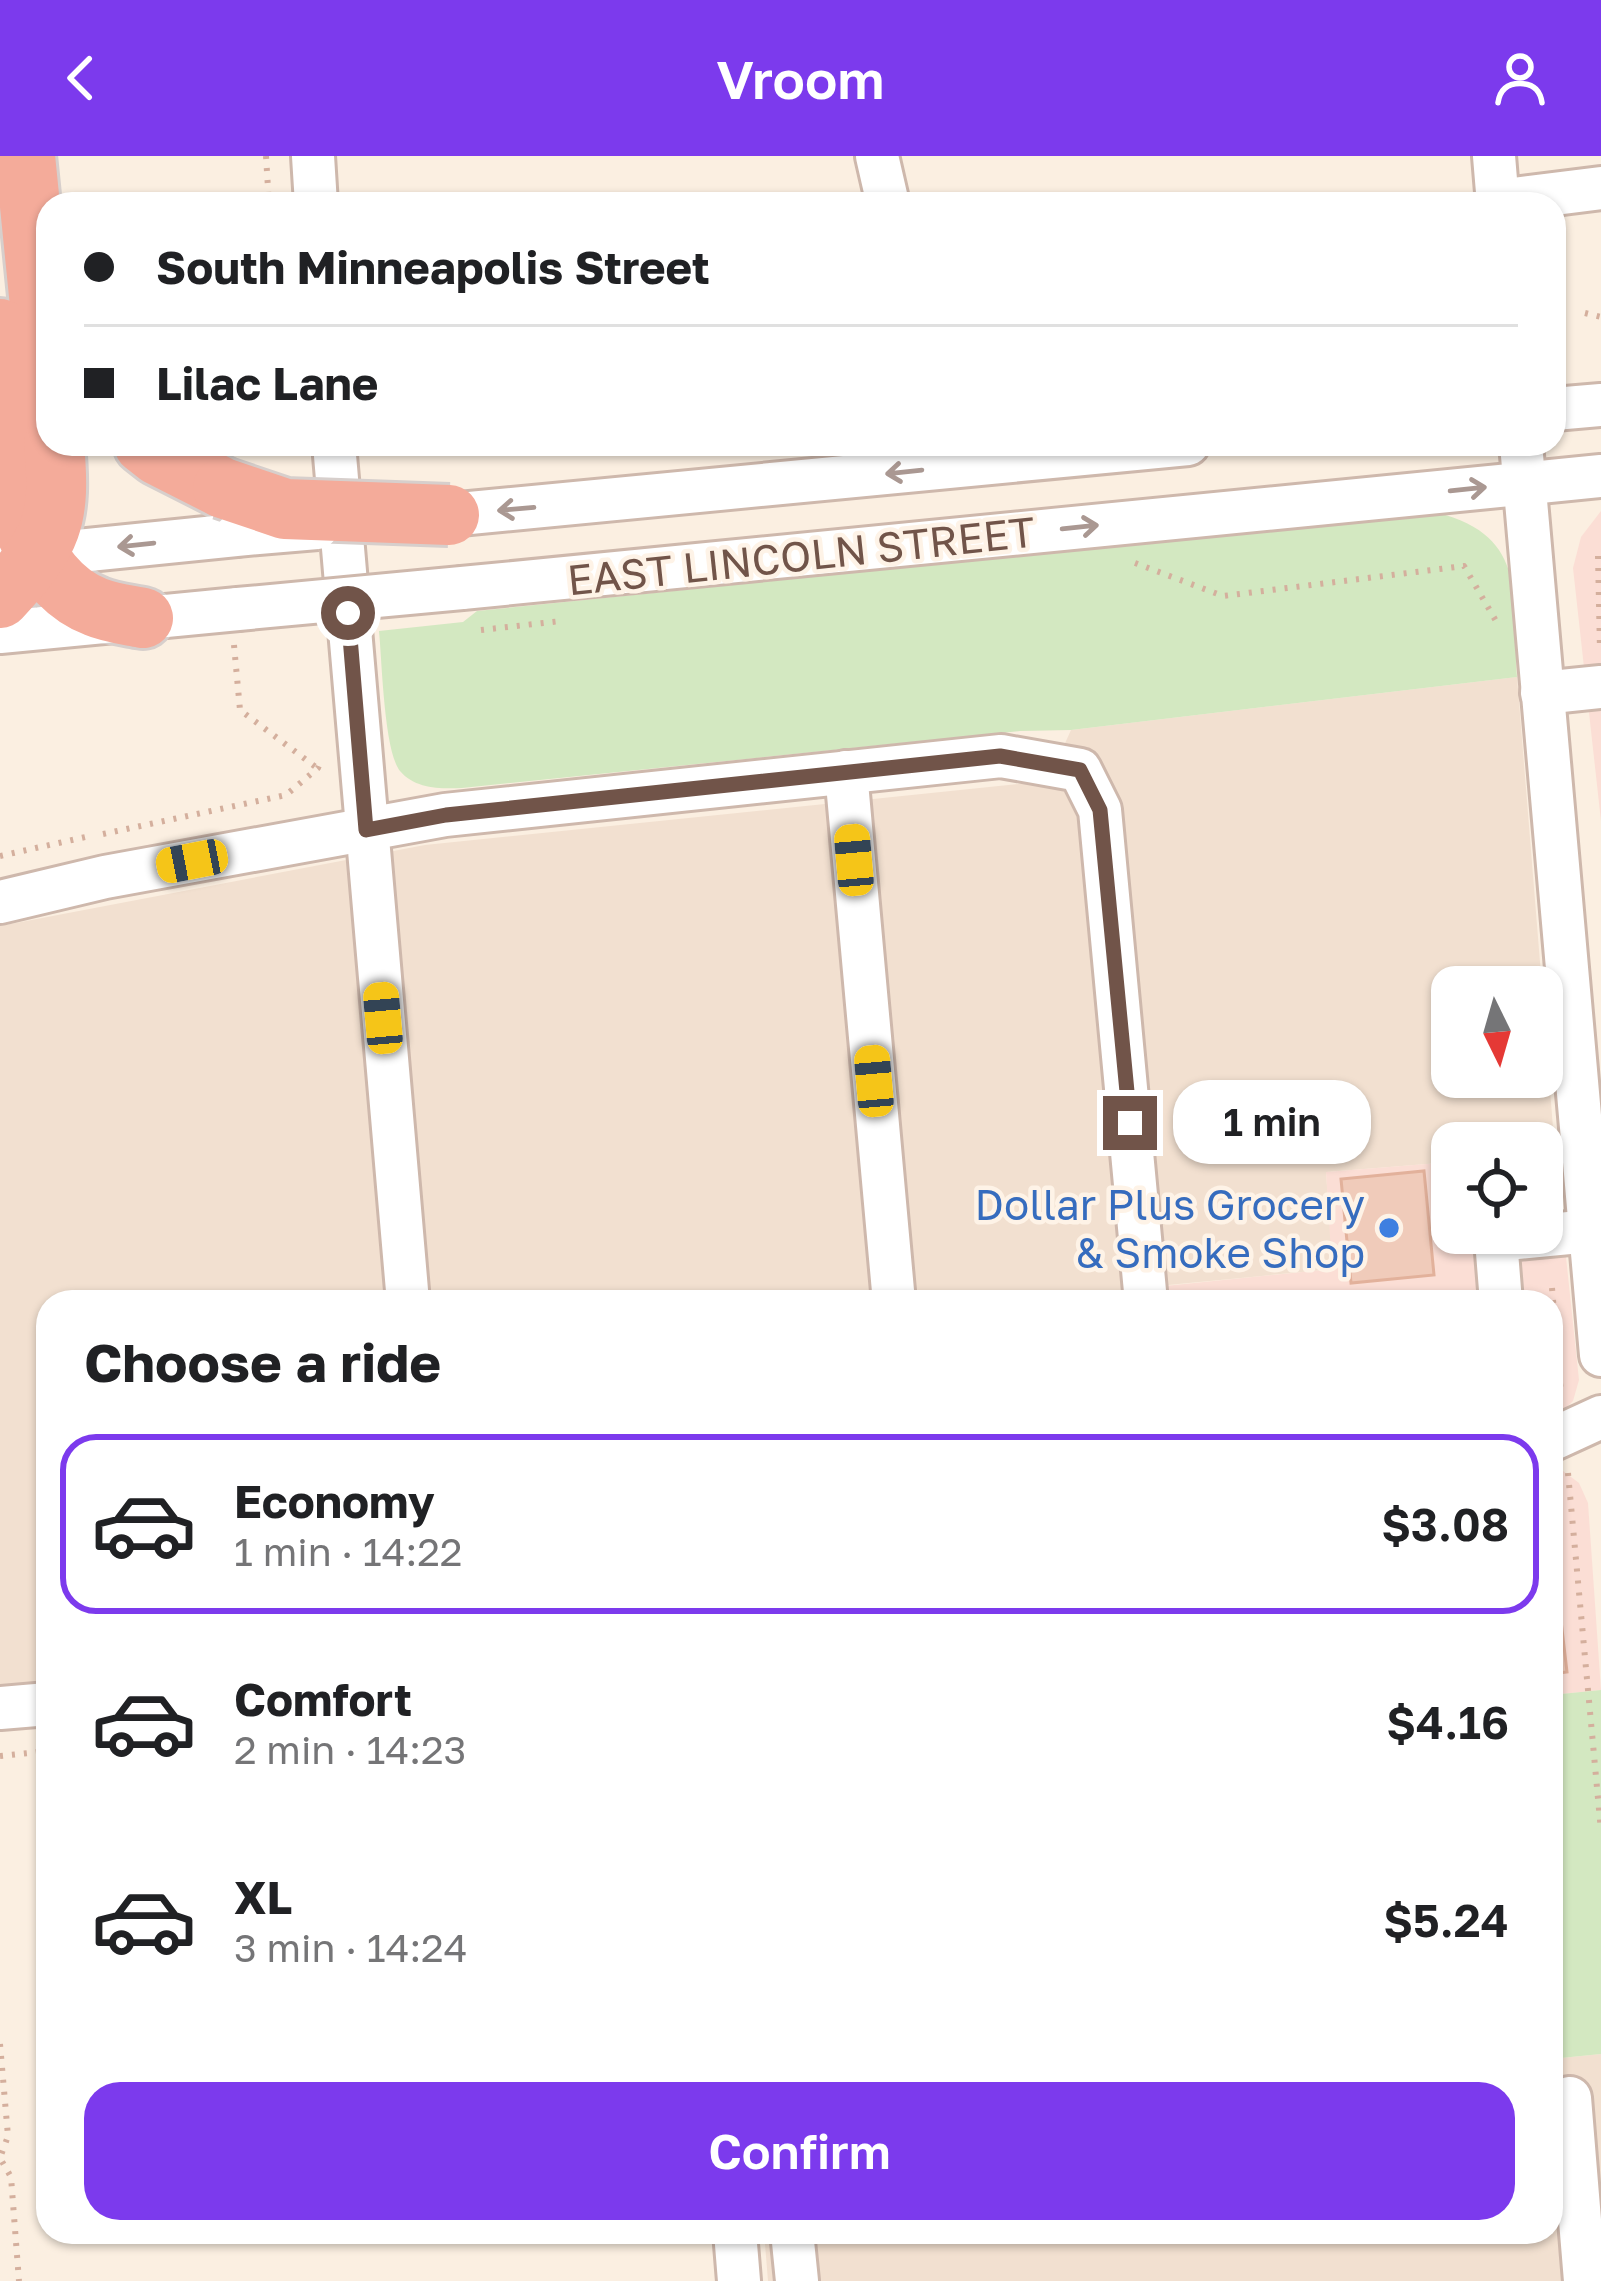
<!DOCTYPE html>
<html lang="en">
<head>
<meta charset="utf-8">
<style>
  :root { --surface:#fff; --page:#f6f6f6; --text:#202124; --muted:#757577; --line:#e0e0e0; --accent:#7c3aed }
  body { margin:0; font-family:"Golos Text",sans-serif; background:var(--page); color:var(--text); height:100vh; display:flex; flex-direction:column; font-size:45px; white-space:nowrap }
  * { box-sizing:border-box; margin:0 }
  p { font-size:39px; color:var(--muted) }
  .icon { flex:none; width:66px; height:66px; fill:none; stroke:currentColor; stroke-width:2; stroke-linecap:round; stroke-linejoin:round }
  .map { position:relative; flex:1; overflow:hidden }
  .sheet { position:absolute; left:36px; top:1134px; width:1527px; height:954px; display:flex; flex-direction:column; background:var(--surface); border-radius:36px; box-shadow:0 3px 9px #0004 }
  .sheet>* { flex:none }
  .hud { position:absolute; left:36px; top:36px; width:1530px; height:264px; border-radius:36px; box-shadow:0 3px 9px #0004; display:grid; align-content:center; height:264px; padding:0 48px; background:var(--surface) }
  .needle { width:78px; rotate:175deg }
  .buttons { position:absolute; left:1431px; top:810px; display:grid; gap:24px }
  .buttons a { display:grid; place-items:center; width:132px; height:132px; border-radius:24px; background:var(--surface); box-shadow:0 3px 9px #0004; font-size:60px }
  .end { position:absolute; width:54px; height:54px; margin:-27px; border:15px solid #715449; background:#fff; box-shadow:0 0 0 6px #fff }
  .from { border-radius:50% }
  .bubble { position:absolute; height:84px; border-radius:36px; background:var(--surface); box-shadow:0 3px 9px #0004; font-size:39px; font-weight:600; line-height:84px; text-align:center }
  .car { position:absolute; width:36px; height:72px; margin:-36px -18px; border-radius:15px; box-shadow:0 0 9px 3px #0007; background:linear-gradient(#f5c518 24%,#345 0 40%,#f5c518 0 76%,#345 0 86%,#f5c518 0) }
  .hud b { display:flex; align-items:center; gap:42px; height:114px; font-size:45px }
  .hud b+b { border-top:3px solid var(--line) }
  .hud i { width:30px; height:30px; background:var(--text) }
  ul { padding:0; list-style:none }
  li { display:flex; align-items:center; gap:36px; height:180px; margin:0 24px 18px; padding:0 24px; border:6px solid transparent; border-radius:36px }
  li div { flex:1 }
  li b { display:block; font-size:45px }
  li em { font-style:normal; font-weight:600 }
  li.selected { border-color:var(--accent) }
  li>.icon { width:108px; height:108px; stroke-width:1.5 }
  h2 { padding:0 48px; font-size:54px; line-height:144px }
  .button { display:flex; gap:24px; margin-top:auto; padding:24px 48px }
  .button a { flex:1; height:138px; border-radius:36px; background:var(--accent); color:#fff; font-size:48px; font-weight:600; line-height:138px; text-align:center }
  header { display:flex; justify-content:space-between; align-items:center; height:156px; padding:0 48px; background:var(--accent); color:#fff; font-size:54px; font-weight:600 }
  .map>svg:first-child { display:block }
  .residential { fill:#f2e0d0 }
  .commercial { fill:#fbded5 }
  .green { fill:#d3e8c1 }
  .building { fill:#f0cbba; stroke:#e2b19b; stroke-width:3 }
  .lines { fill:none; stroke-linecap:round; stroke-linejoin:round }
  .minor-casing { stroke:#ceb8ac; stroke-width:48 }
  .highway-casing { stroke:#d7cfcc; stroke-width:66 }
  .path { stroke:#d4af9d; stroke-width:6; stroke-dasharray:3 9; stroke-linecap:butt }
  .minor { stroke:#fff; stroke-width:42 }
  .highway { stroke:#f4ab9a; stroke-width:60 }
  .minor-bridge-casing { stroke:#ceb8ac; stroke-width:48; stroke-linecap:butt }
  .highway-bridge-casing { stroke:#d7cfcc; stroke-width:66; stroke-linecap:butt }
  .minor-bridge { stroke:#fff; stroke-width:42 }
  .highway-bridge { stroke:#f4ab9a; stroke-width:60 }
  .oneway { stroke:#aa9892 }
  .route { stroke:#715449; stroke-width:15 }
  .shop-dot { fill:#3f7fe0; stroke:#fef3e7; stroke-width:4.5 }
  .labels { text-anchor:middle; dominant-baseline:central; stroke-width:9; stroke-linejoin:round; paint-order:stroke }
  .street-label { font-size:42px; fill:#715449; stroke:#fef3e7 }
  .shop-label { font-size:42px; fill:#366cbe; stroke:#fef3e7; text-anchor:end }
</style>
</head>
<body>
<header><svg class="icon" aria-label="back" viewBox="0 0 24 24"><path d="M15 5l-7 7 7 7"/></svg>Vroom<svg class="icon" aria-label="person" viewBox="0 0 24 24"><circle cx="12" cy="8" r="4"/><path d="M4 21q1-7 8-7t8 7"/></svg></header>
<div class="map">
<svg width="1601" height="2125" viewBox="0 0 1601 2125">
  <rect width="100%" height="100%" fill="#fbefe1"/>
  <g class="residential">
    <path d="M 1517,521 L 1542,831 L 1452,831 L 1452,921 L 1542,921 L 1542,832 L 1555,997 L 1542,998 L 1542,987 L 1452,987 L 1452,1006 L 1326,1016 L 1333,1113 L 1126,1133 L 1127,1146 L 48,1146 L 48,1529 L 0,1534 L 0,770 L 425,689 L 1048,625 L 1071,574 Z"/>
    <path d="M 1601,1898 L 1601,2125 L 768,2125 L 764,2076 L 1551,2076 L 1551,1903 Z"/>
  </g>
  <g class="commercial">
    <path d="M 1601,355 L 1601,665 L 1573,412 L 1581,381 Z"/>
    <path d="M 1555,997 L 1579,1224 L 1573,1245 L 1559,1259 L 1551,1261 L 1551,1146 L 1127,1146 L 1126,1134 L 1332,1113 L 1326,1016 L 1452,1006 L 1452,1077 L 1542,1077 L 1542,998 Z"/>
    <path d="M 1551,1314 L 1563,1315 L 1579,1327 L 1588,1347 L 1601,1534 L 1551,1539 Z"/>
  </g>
  <g class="green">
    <path d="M 1438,357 C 1529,380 1513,444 1517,521 L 1071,574 L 1020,575 L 462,632 C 441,633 415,633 400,615 C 384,595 382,505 379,475 L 463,466 L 477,455 Z"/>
    <path d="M 1601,1534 L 1601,1898 L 1551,1903 L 1551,1539 Z"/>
  </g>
  <g class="building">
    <path d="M 1424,1015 L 1434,1119 L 1351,1127 L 1341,1023 Z"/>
    <path d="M 1558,1439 L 1567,1516 L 1551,1518 L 1551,1440 Z"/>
  </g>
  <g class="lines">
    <g class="minor-casing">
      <g id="minor">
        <path d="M 313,0 L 316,48"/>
        <path d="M 877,0 L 888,48"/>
        <path d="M 1494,0 L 1498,48"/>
        <path d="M 1498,45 L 1601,32"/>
        <path d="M 1554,253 L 1601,249"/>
        <path d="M 334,288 L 408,1146"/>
        <path d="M 1521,288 L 1601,1199"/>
        <path d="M 449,359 L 1188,288"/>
        <path d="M 19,401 L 236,379"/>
        <path d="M 462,432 L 1601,320"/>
        <path d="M 0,476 L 238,453"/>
        <path d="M 1542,537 L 1601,531"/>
        <path d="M 846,616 L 894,1146"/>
        <path d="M 0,746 L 105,721 L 445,659 L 1001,600 L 1080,614 L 1100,654 L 1146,1146"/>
        <path d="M 1501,1146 L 1496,1084 L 1590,1075"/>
        <path d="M 1551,1284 L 1601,1261"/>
        <path d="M 0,1552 L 48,1548"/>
        <path d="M 1570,1942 L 1585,2125"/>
        <path d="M 735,2076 L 739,2125"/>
        <path d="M 792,2076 L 797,2125"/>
      </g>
    </g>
    <g class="highway-casing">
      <g id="highway">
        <path d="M 25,0 L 48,229"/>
        <path d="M 0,173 L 15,349 C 29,389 53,435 96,451 C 110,457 128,459 143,462"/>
        <path d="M 144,288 L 158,299 L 223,332"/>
        <path d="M 0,442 C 53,385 61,364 54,288"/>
      </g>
    </g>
    <g class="path">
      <path d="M 266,0 L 269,48"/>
      <path d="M 1585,157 L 1601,161"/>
      <path d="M 1598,400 L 1600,494"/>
      <path d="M 1135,407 L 1223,440 L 1464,410 L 1496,465"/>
      <path d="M 481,474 L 561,465"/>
      <path d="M 234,489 L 240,554 L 317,612"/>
      <path d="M 103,678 L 286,639 L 318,612 L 322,602"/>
      <path d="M 0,700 L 90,680"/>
      <path d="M 1552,1132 L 1561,1238"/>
      <path d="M 1568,1317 L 1601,1675"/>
      <path d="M 0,1600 L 48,1595"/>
      <path d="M 0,1888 L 8,1980 L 0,2002 L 11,2021 L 19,2125"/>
    </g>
    <use href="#minor" class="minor"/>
    <use href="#highway" class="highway"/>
    <g class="minor-bridge-casing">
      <g id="minor-bridge">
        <path d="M 236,379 L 317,372"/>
        <path d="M 238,453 L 462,432"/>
      </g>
    </g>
    <g class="highway-bridge-casing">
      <path id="highway-bridge" d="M 223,332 L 285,353 L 449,359"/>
    </g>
    <use href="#minor-bridge" class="minor-bridge"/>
    <use href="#highway-bridge" class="highway-bridge"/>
  </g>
  <defs><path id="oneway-shaft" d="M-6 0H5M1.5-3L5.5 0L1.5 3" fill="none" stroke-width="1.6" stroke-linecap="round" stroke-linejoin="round" transform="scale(3)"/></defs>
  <g class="oneway">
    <use href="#oneway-shaft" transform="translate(904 316) rotate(174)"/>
    <use href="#oneway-shaft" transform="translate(1468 333) rotate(-6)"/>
    <use href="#oneway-shaft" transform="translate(516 353) rotate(175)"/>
    <use href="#oneway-shaft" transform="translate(1080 371) rotate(-6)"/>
    <use href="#oneway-shaft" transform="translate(136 389) rotate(174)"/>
  </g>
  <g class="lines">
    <path class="route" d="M 348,457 L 366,674 L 446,659 L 1000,600 L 1080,614 L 1100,654 L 1130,967"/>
  </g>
  <circle class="shop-dot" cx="1389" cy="1072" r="12"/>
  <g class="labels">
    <g class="street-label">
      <text transform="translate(801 399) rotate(-6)">EAST LINCOLN STREET</text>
    </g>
    <g class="shop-label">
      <text x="1365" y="1048">Dollar Plus Grocery<tspan x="1365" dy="48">&amp; Smoke Shop</tspan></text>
    </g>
  </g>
</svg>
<div class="buttons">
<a><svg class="needle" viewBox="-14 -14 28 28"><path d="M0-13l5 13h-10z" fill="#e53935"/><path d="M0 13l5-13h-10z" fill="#757577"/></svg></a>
<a><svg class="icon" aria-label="locate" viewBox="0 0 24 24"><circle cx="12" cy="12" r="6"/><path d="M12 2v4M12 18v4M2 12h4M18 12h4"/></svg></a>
</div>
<i class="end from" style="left:348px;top:457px"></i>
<i class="end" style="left:1130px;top:967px"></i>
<div class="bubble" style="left:1173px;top:924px;width:198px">1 min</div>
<i class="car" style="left:854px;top:704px;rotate:355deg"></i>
<i class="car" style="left:192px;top:705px;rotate:259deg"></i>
<i class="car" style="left:383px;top:862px;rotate:355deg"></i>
<i class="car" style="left:874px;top:925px;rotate:355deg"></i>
<div class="hud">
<b><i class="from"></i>South Minneapolis Street</b>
<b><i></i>Lilac Lane</b>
</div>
<section class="sheet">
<h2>Choose a ride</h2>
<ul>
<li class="selected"><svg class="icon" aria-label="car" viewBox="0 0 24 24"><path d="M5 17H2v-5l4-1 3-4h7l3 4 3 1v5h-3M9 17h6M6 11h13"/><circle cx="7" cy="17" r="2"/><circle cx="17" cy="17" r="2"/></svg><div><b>Economy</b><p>1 min · 14:22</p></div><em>$3.08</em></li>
<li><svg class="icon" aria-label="car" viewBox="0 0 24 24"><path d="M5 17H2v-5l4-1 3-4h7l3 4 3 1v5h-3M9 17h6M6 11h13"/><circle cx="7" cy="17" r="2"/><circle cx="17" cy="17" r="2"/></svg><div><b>Comfort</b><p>2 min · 14:23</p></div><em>$4.16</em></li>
<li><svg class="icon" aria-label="car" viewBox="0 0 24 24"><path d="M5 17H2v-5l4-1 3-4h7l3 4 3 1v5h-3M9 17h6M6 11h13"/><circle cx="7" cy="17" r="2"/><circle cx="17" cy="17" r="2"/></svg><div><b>XL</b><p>3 min · 14:24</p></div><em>$5.24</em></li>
</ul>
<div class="button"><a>Confirm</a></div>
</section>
</div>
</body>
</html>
